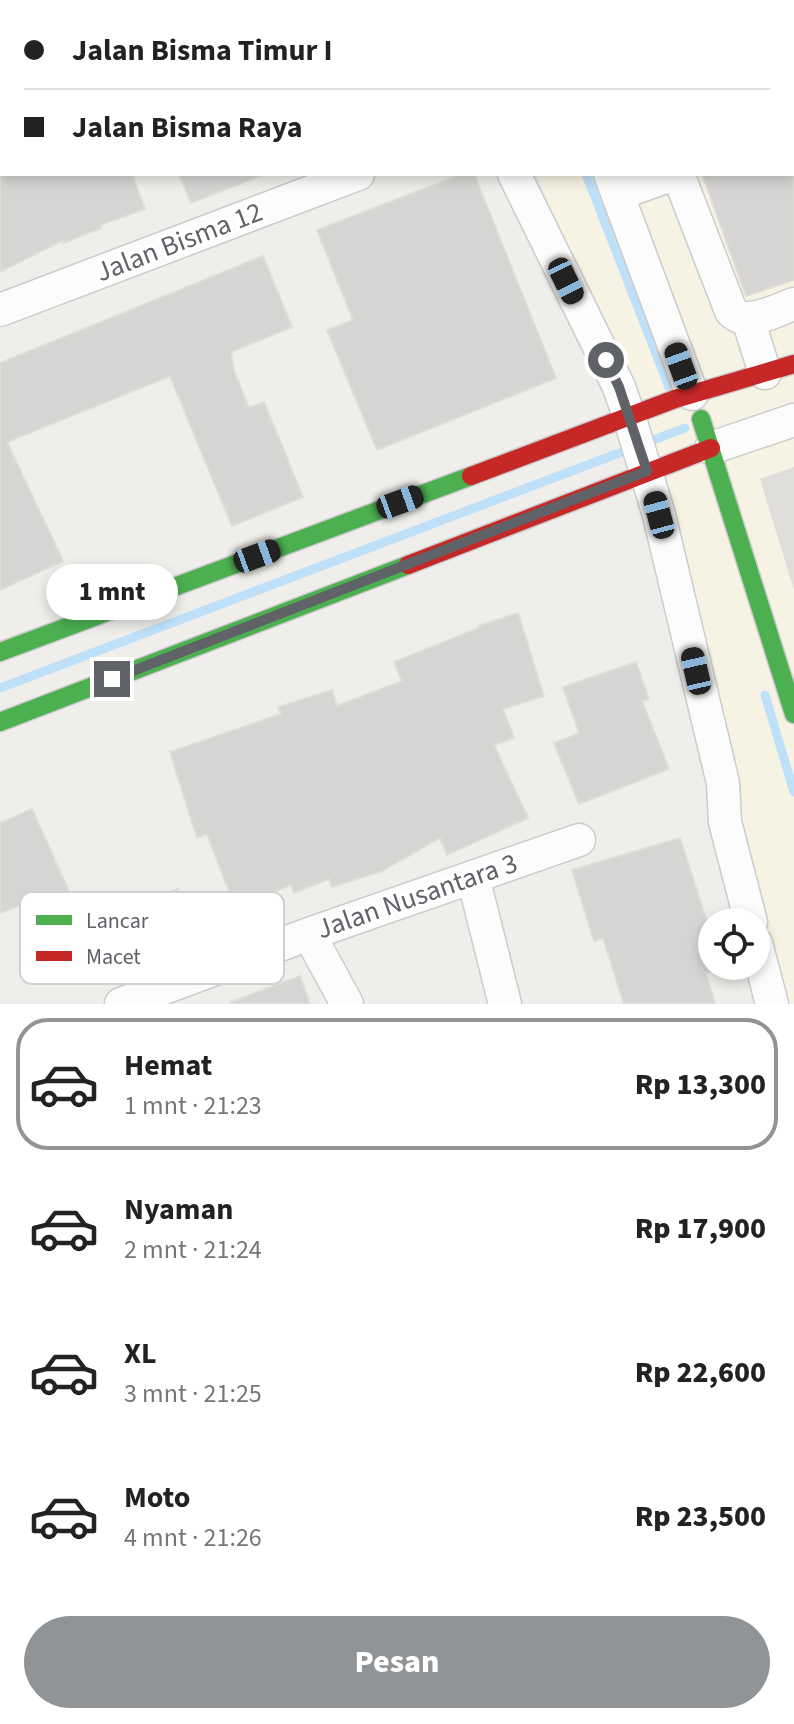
<!DOCTYPE html>
<html lang="id">
<head>
<meta charset="utf-8">
<style>
  :root { --surface:#fff; --page:#f2f2f2; --text:#222; --muted:#767676; --line:#e0e0e0; --accent:#919496 }
  body { margin:0; font-family:"Source Sans 3",sans-serif; background:var(--page); color:var(--text); height:100vh; display:flex; flex-direction:column; font-size:30px; white-space:nowrap }
  * { box-sizing:border-box; margin:0 }
  p { font-size:26px; color:var(--muted) }
  .icon { flex:none; width:44px; height:44px; fill:none; stroke:currentColor; stroke-width:2; stroke-linecap:round; stroke-linejoin:round }
  .map { position:relative; height:1004px; overflow:hidden }
  .details { display:flex; flex-direction:column; background:var(--surface); flex:1 }
  .details>* { flex:none }
  .hud { position:absolute; left:0px; top:0px; width:794px; height:176px; box-shadow:0 4px 12px #0003; display:grid; align-content:center; height:176px; padding:0 24px; background:var(--surface) }
  .controls { position:absolute; left:698px; top:908px; display:grid; gap:16px }
  .controls a { display:grid; place-items:center; width:72px; height:72px; border-radius:50%; background:var(--surface); box-shadow:0 4px 12px #0003; font-size:40px }
  .end { position:absolute; width:36px; height:36px; margin:-18px; border:10px solid #5f6368; background:#fff; box-shadow:0 0 0 4px #fff }
  .from { border-radius:50% }
  .bubble { position:absolute; height:56px; border-radius:28px; background:var(--surface); box-shadow:0 4px 12px #0003; font-size:26px; font-weight:800; line-height:56px; text-align:center }
  .car { position:absolute; width:24px; height:48px; margin:-24px -12px; border-radius:10px; box-shadow:0 0 6px 2px #0007; background:linear-gradient(#222 24%,#8ab4d8 0 40%,#222 0 76%,#8ab4d8 0 86%,#222 0) }
  .hud b { display:flex; align-items:center; gap:28px; height:76px; font-size:30px }
  .hud b+b { border-top:2px solid var(--line) }
  .hud i { width:20px; height:20px; background:var(--text) }
  ul { padding:14px 0 0; list-style:none }
  li { display:flex; align-items:center; gap:24px; height:132px; margin:0 16px 12px; padding:0 8px; border:4px solid transparent; border-radius:32px }
  li div { flex:1 }
  li b { display:block; font-size:30px }
  li em { font-style:normal; font-weight:800 }
  li.on { border-color:var(--accent) }
  li>.icon { width:72px; height:72px; stroke-width:1.5 }
  .button { display:flex; gap:16px; margin-top:auto; padding:16px 24px }
  .button a { flex:1; height:92px; border-radius:48px; background:var(--accent); color:#fff; font-size:32px; font-weight:800; line-height:92px; text-align:center }
  .map>svg:first-child { display:block }
  .commercial { fill:#f7f3e4 }
  .industrial { fill:#dfddda }
  .lines { fill:none; stroke-linecap:round; stroke-linejoin:round }
  .stream { stroke:#bfe0f9; stroke-width:9 }
  .building { fill:#d6d5d3; stroke:#deddd9; stroke-width:2 }
  .street-casing { stroke:#cbcccc; stroke-width:35 }
  .fast-casing { stroke:#cacacb; stroke-width:21 }
  .jam-casing { stroke:#cacacb; stroke-width:21 }
  .street { stroke:#fdfcfc; stroke-width:32 }
  .fast { stroke:#4caf50; stroke-width:18 }
  .jam { stroke:#c62828; stroke-width:18 }
  .route { stroke:#5f6368; stroke-width:10 }
  .labels { text-anchor:middle; dominant-baseline:central; stroke-width:7; stroke-linejoin:round; paint-order:stroke }
  .street-label { font-size:28px; fill:#5f6368; stroke:#fff }
  .key { fill:#fff; stroke:#cfd0d2; stroke-width:2 }
  .key-label { font-size:22px; fill:#5f6368 }
</style>
</head>
<body>
<div class="map">
<svg width="794" height="1004" viewBox="0 0 794 1004">
  <rect width="100%" height="100%" fill="#efeeea"/>
  <path class="commercial" d="M 476,0 L 794,0 L 794,467 L 760,479 L 794,590 L 794,1004 L 772,1004 L 619,404 L 538,174 L 792,174 L 792,2 Z"/>
  <path class="industrial" d="M 794,467 L 794,590 L 760,479 Z"/>
  <g class="lines">
    <g class="stream">
      <path d="M 518,0 L 519,2"/>
      <path d="M 586,174 L 669,387"/>
      <path d="M 0,688 L 685,428"/>
      <path d="M 765,695 L 794,792"/>
    </g>
  </g>
  <g class="building">
    <path d="M 0,174 L 132,174 L 145,209 L 100,225 L 101,228 L 64,243 L 63,240 L 0,272 Z"/>
    <path d="M 179,174 L 260,174 L 260,176 L 191,203 Z"/>
    <path d="M 462,174 L 474,174 L 556,378 L 377,450 L 327,330 L 353,320 L 317,230 Z"/>
    <path d="M 702,174 L 794,174 L 794,280 L 746,296 Z"/>
    <path d="M 263,256 L 292,327 L 231,352 L 234,371 L 249,408 L 264,402 L 303,497 L 232,526 L 170,376 L 7,442 L 63,561 L 0,590 L 0,363 Z"/>
    <path d="M 518,613 L 544,696 L 503,709 L 514,738 L 494,745 L 528,818 L 447,855 L 440,838 L 382,871 L 332,887 L 329,879 L 294,893 L 291,885 L 235,907 L 207,834 L 197,838 L 170,752 L 281,714 L 278,707 L 332,690 L 337,706 L 402,681 L 394,662 L 479,628 L 479,626 Z"/>
    <path d="M 636,662 L 649,699 L 642,701 L 669,769 L 579,804 L 554,743 L 579,733 L 563,687 Z"/>
    <path d="M 32,809 L 82,920 L 178,889 L 189,926 L 114,948 L 115,952 L 64,972 L 41,916 L 34,919 L 27,903 L 0,913 L 0,823 Z"/>
    <path d="M 680,838 L 712,937 L 712,971 L 706,973 L 715,1004 L 624,1004 L 603,938 L 594,941 L 572,870 Z"/>
    <path d="M 300,976 L 310,1004 L 231,1004 L 231,1002 Z"/>
  </g>
  <g class="lines">
    <g class="street-casing">
      <g id="street">
        <path d="M 442,0 L 443,2"/>
        <path d="M 546,0 L 547,2"/>
        <path d="M 187,2 L 192,0"/>
        <path d="M 0,76 L 2,76"/>
        <path d="M 792,133 L 794,132"/>
        <path d="M 514,174 L 619,387 L 629,416 L 659,515 L 723,783 L 725,822 L 751,922"/>
        <path d="M 610,174 L 692,394"/>
        <path d="M 678,174 L 731,311 C 746,328 776,310 794,304"/>
        <path d="M 618,194 L 674,174"/>
        <path d="M 0,310 L 358,174"/>
        <path d="M 748,319 L 765,373"/>
        <path d="M 711,448 L 794,420"/>
        <path d="M 473,877 L 505,1004"/>
        <path d="M 309,934 L 347,1004"/>
        <path d="M 756,943 L 772,1004"/>
        <path d="M 121,1004 L 309,934 L 579,840"/>
      </g>
    </g>
    <g class="fast-casing">
      <g id="fast">
        <path d="M 701,419 L 794,714"/>
        <path d="M 0,652 L 471,476"/>
        <path d="M 0,722 L 408,565"/>
      </g>
    </g>
    <g class="jam-casing">
      <g id="jam">
        <path d="M 471,476 L 675,399 L 794,364"/>
        <path d="M 408,565 L 711,448"/>
      </g>
    </g>
    <use href="#street" class="street"/>
    <use href="#fast" class="fast"/>
    <use href="#jam" class="jam"/>
  </g>
  <g class="lines">
    <path class="route" d="M 112,679 L 647,471 L 619,387 L 606,360"/>
  </g>
  <g class="labels">
    <g class="street-label">
      <text transform="translate(179 242) rotate(-21)">Jalan Bisma 12</text>
      <text transform="translate(417 896) rotate(-19)">Jalan Nusantara 3</text>
    </g>
  </g>
  <rect x="20" y="892" width="264" height="92" rx="12" class="key"/>
  <rect x="36" y="915" width="36" height="10" fill="#4caf50"/>
  <rect x="36" y="951" width="36" height="10" fill="#c62828"/>
  <g class="key-label">
    <text x="86" y="928">Lancar</text>
    <text x="86" y="964">Macet</text>
  </g>
</svg>
<div class="controls">
<a><svg class="icon" aria-label="locate" viewBox="0 0 24 24"><circle cx="12" cy="12" r="6"/><path d="M12 2v4M12 18v4M2 12h4M18 12h4"/></svg></a>
</div>
<i class="end from" style="left:606px;top:360px"></i>
<i class="end" style="left:112px;top:679px"></i>
<div class="bubble" style="left:46px;top:564px;width:132px">1 mnt</div>
<i class="car" style="left:566px;top:281px;rotate:154deg"></i>
<i class="car" style="left:681px;top:366px;rotate:340deg"></i>
<i class="car" style="left:400px;top:502px;rotate:70deg"></i>
<i class="car" style="left:659px;top:515px;rotate:345deg"></i>
<i class="car" style="left:257px;top:556px;rotate:70deg"></i>
<i class="car" style="left:696px;top:671px;rotate:347deg"></i>
<div class="hud">
<b><i class="from"></i>Jalan Bisma Timur I</b>
<b><i></i>Jalan Bisma Raya</b>
</div>
</div>
<section class="details">
<ul>
<li class="on"><svg class="icon" aria-label="car" viewBox="0 0 24 24"><path d="M5 17H2v-5l4-1 3-4h7l3 4 3 1v5h-3M9 17h6M6 11h13"/><circle cx="7" cy="17" r="2"/><circle cx="17" cy="17" r="2"/></svg><div><b>Hemat</b><p>1 mnt · 21:23</p></div><em>Rp 13,300</em></li>
<li><svg class="icon" aria-label="car" viewBox="0 0 24 24"><path d="M5 17H2v-5l4-1 3-4h7l3 4 3 1v5h-3M9 17h6M6 11h13"/><circle cx="7" cy="17" r="2"/><circle cx="17" cy="17" r="2"/></svg><div><b>Nyaman</b><p>2 mnt · 21:24</p></div><em>Rp 17,900</em></li>
<li><svg class="icon" aria-label="car" viewBox="0 0 24 24"><path d="M5 17H2v-5l4-1 3-4h7l3 4 3 1v5h-3M9 17h6M6 11h13"/><circle cx="7" cy="17" r="2"/><circle cx="17" cy="17" r="2"/></svg><div><b>XL</b><p>3 mnt · 21:25</p></div><em>Rp 22,600</em></li>
<li><svg class="icon" aria-label="car" viewBox="0 0 24 24"><path d="M5 17H2v-5l4-1 3-4h7l3 4 3 1v5h-3M9 17h6M6 11h13"/><circle cx="7" cy="17" r="2"/><circle cx="17" cy="17" r="2"/></svg><div><b>Moto</b><p>4 mnt · 21:26</p></div><em>Rp 23,500</em></li>
</ul>
<div class="button"><a>Pesan</a></div>
</section>
</body>
</html>
